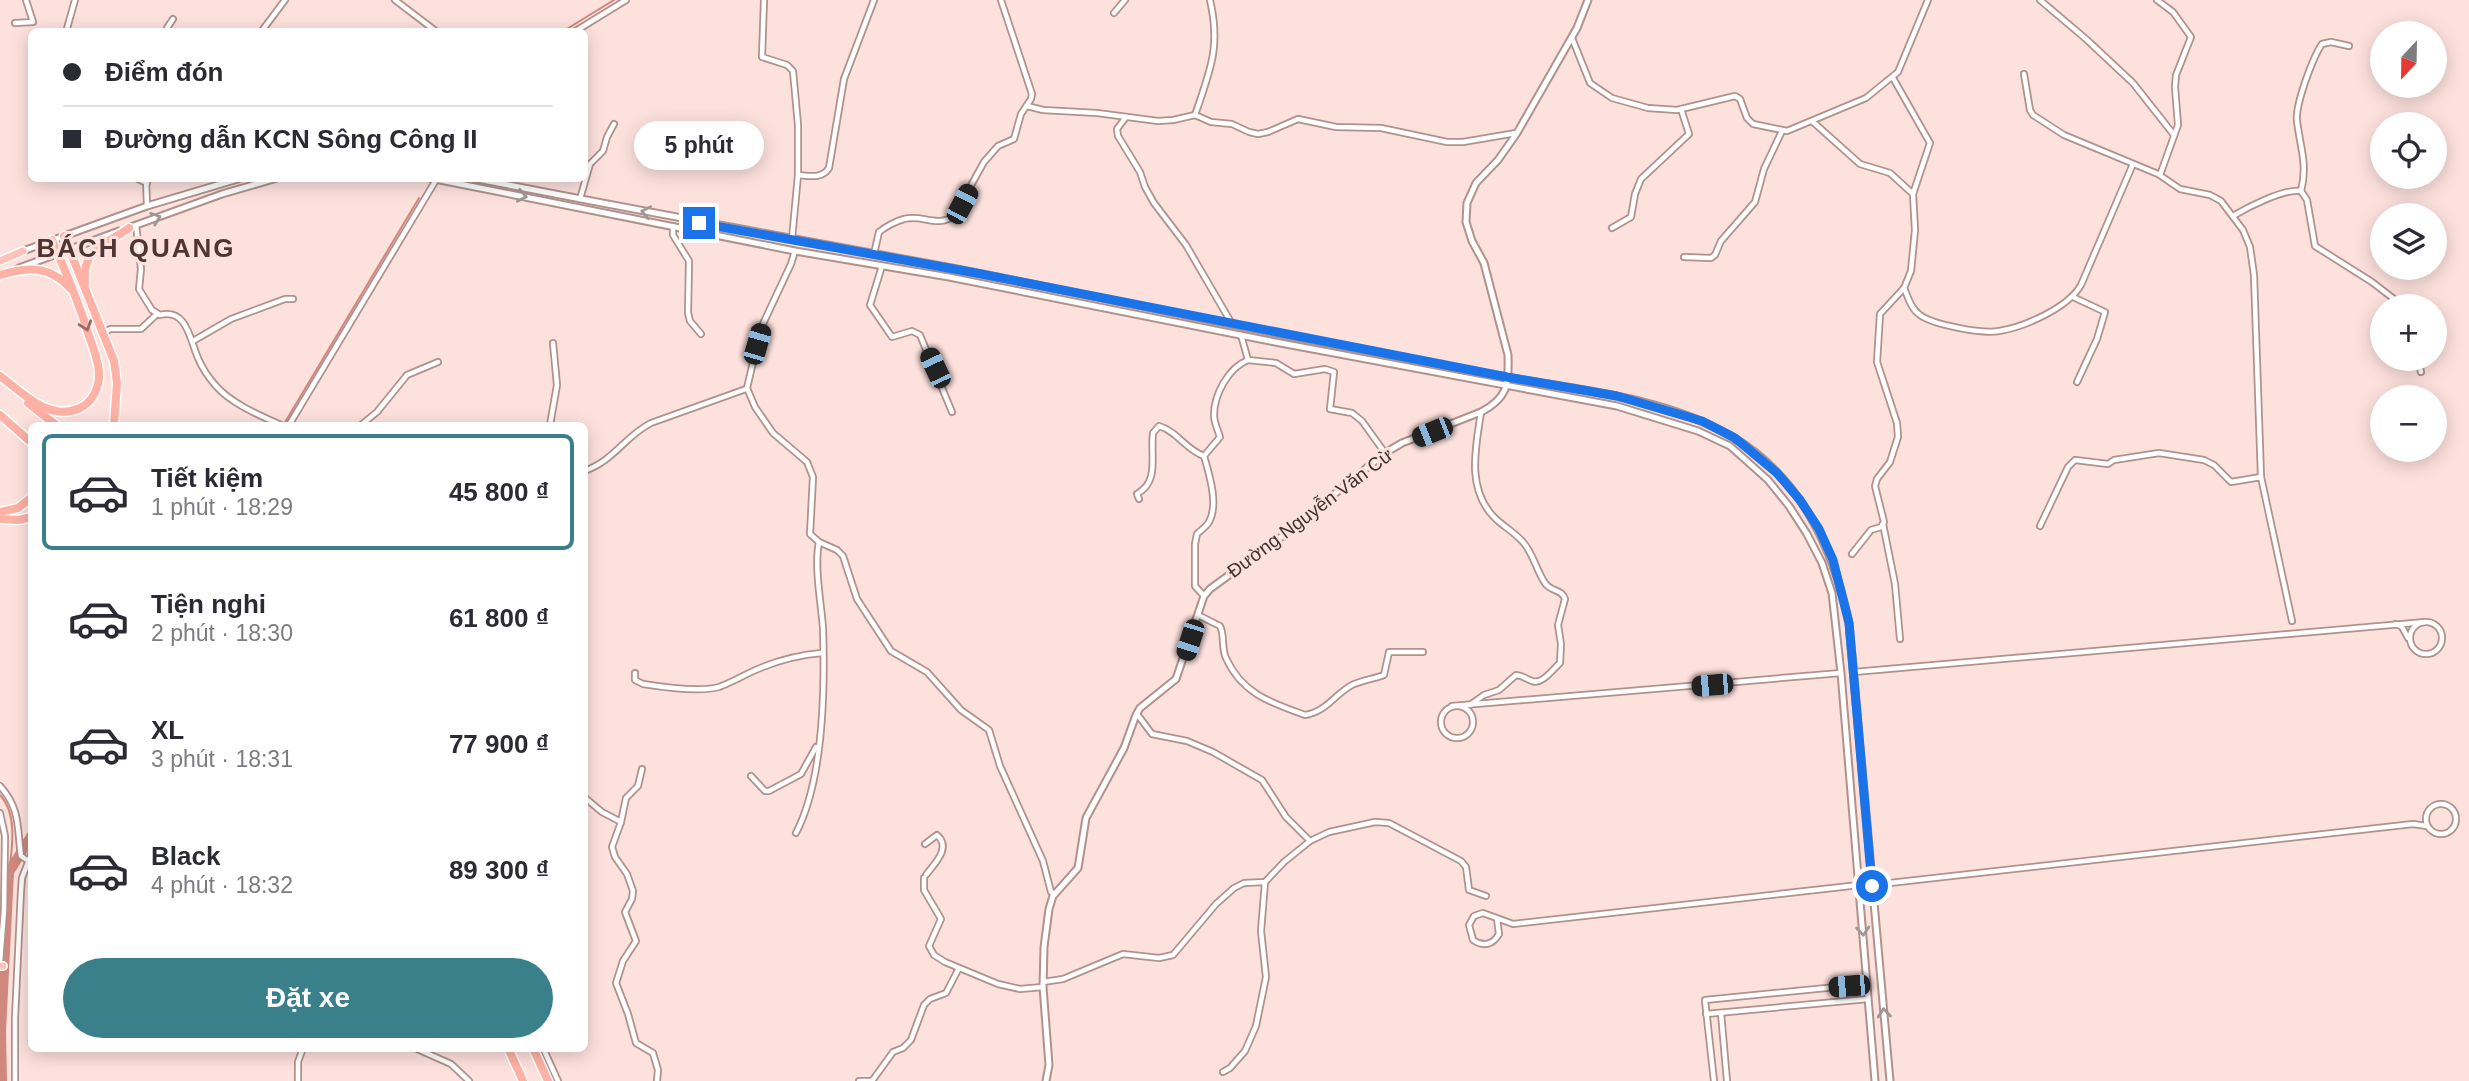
<!DOCTYPE html>
<html lang="vi">
<head>
<meta charset="utf-8">
<style>
  :root { --surface:#fff; --page:#f7f7f7; --text:#2b2b33; --muted:#7c7c81; --line:#e1e1e2; --accent:#39808a }
  body { margin:0; font-family:Helvetica,sans-serif; background:var(--page); color:var(--text); height:100vh; display:flex; flex-direction:column; font-size:26px; white-space:nowrap }
  * { box-sizing:border-box; margin:0 }
  p { font-size:23px; color:var(--muted) }
  .icon { flex:none; width:38px; height:38px; fill:none; stroke:currentColor; stroke-width:2; stroke-linecap:round; stroke-linejoin:round }
  .map { position:relative; flex:1; overflow:hidden }
  .sheet { position:absolute; left:28px; top:422px; width:560px; height:630px; display:flex; flex-direction:column; background:var(--surface); border-radius:10px; box-shadow:0 4px 18px #0003 }
  .sheet>* { flex:none }
  .banner { position:absolute; left:28px; top:28px; width:560px; height:154px; border-radius:10px; box-shadow:0 4px 18px #0003; display:grid; align-content:center; height:154px; padding:0 35px; background:var(--surface) }
  .needle { width:46px; rotate:202deg }
  .buttons { position:absolute; left:2370px; top:21px; display:grid; gap:14px }
  .buttons a { display:grid; place-items:center; width:77px; height:77px; border-radius:50%; background:var(--surface); box-shadow:0 4px 18px #0003; font-size:35px }
  .end { position:absolute; width:32px; height:32px; margin:-16px; border:9px solid #1a73e8; background:#fff; box-shadow:0 0 0 4px #fff }
  .from { border-radius:50% }
  .bubble { position:absolute; height:49px; border-radius:24px; background:var(--surface); box-shadow:0 4px 18px #0003; font-size:23px; font-weight:700; line-height:49px; text-align:center }
  .car { position:absolute; width:21px; height:42px; margin:-21px -10px; border-radius:9px; box-shadow:0 0 5px 2px #0007; background:linear-gradient(#222 24%,#8ab4d8 0 40%,#222 0 76%,#8ab4d8 0 86%,#222 0) }
  .banner b { display:flex; align-items:center; gap:24px; height:66px; font-size:26px }
  .banner b+b { border-top:2px solid var(--line) }
  .banner i { width:18px; height:18px; background:var(--text) }
  ul { padding:12px 0 0; list-style:none }
  li { display:flex; align-items:center; gap:21px; height:116px; margin:0 14px 10px; padding:0 21px; border:4px solid transparent; border-radius:10px }
  li div { flex:1 }
  li b { display:block; font-size:26px }
  li em { font-style:normal; font-weight:700 }
  li.on { border-color:var(--accent) }
  li>.icon { width:63px; height:63px; stroke-width:1.5 }
  .cta { display:flex; gap:14px; margin-top:auto; padding:14px 35px }
  .cta a { flex:1; height:80px; border-radius:42px; background:var(--accent); color:#fff; font-size:28px; font-weight:700; line-height:80px; text-align:center }
  .map>svg:first-child { display:block }
  .lines { fill:none; stroke-linecap:round; stroke-linejoin:round }
  .stream { stroke:#d0877d; stroke-width:2 }
  .river { stroke:#d0877d; stroke-width:10 }
  .minor-casing { stroke:#b0918c; stroke-width:8 }
  .tertiary-casing { stroke:#b0918c; stroke-width:9 }
  .trunk-casing { stroke:#fff; stroke-width:10 }
  .motorway-casing { stroke:#fff; stroke-width:11 }
  .minor { stroke:#fff; stroke-width:4.5 }
  .tertiary { stroke:#fff; stroke-width:5 }
  .trunk { stroke:#fec2b8; stroke-width:7 }
  .motorway { stroke:#feb2a6; stroke-width:8 }
  .oneway { stroke:#9f9898 }
  .oneway2 { stroke:#956c65 }
  .route { stroke:#1a73e8; stroke-width:9 }
  .labels { text-anchor:middle; dominant-baseline:central; stroke-width:6; stroke-linejoin:round; paint-order:stroke }
  .street-label { font-size:19px; fill:#3f3230; stroke:#fde1dd }
  .district-label { font-size:26px; font-weight:bold; letter-spacing:2px; fill:#4f3531; stroke:#fde1dd }
</style>
</head>
<body>
<div class="map">
<svg width="2469" height="1081" viewBox="0 0 2469 1081">
  <rect width="100%" height="100%" fill="#fde1dd"/>
  <g class="lines">
    <g class="stream">
      <path d="M 562,32 L 614,0"/>
      <path d="M 284,424 L 419,198"/>
      <path d="M 0,795 C 18,814 12,849 9,872"/>
    </g>
    <path class="river" d="M 2,1081 L 1,1031 L 9,872 L 32,835"/>
    <g class="minor-casing">
      <g id="minor">
        <path d="M 395,0 L 437,32"/>
        <path d="M 764,0 L 762,57 L 787,65 L 793,71 L 798,125 L 798,175 L 792,239"/>
        <path d="M 2040,0 L 2086,39 L 2133,83 L 2174,135"/>
        <path d="M 2157,0 L 2173,12 L 2191,37 L 2176,75 L 2175,87 L 2178,125 L 2160,175"/>
        <path d="M 1114,13 L 1125,0"/>
        <path d="M 15,23 L 33,22 L 26,0"/>
        <path d="M 66,32 L 75,0"/>
        <path d="M 168,32 L 167,28 L 173,19"/>
        <path d="M 261,32 L 285,0"/>
        <path d="M 574,32 L 626,0"/>
        <path d="M 1572,38 L 1590,83 L 1612,98 L 1648,108 L 1677,110 L 1735,96 L 1740,99 L 1747,118 L 1753,124 L 1787,131 L 1866,98 L 1898,72 L 1928,0"/>
        <path d="M 2349,46 L 2331,42 L 2322,44 C 2313,57 2295,105 2297,121 C 2300,147 2308,164 2301,191 L 2307,200 L 2315,246 L 2372,282 L 2403,306"/>
        <path d="M 2024,74 L 2030,110 L 2033,115 L 2064,135 L 2158,174 L 2180,189 L 2210,195 L 2221,201 L 2243,230 L 2250,247 L 2254,275 L 2261,477 L 2292,621"/>
        <path d="M 1027,106 L 1043,110 L 1097,113 L 1158,121 L 1173,120 L 1195,115 L 1211,122 L 1232,124 L 1249,132 L 1258,134 L 1268,132 L 1298,119 L 1336,127 L 1381,128 L 1447,142 L 1463,142 L 1516,133"/>
        <path d="M 1195,115 C 1210,71 1221,47 1210,0"/>
        <path d="M 1126,117 L 1117,129 L 1118,136 L 1140,172 L 1145,187 L 1154,203 L 1186,245 L 1232,324"/>
        <path d="M 1812,121 L 1860,164 L 1890,173 L 1913,194"/>
        <path d="M 798,175 C 810,176 822,179 829,168 L 844,79 L 874,0"/>
        <path d="M 136,178 L 147,183"/>
        <path d="M 146,178 L 147,206"/>
        <path d="M 580,199 L 590,164 L 603,151 L 607,137 L 614,124"/>
        <path d="M 2233,216 C 2248,207 2285,188 2301,191"/>
        <path d="M 136,225 L 141,269 L 139,289 L 152,310 L 160,315 C 187,308 190,340 198,358 C 202,368 209,378 216,386 C 232,404 259,415 281,425"/>
        <path d="M 673,226 L 673,235 L 689,261 L 688,313 L 690,321 L 701,334"/>
        <path d="M 1612,228 L 1631,217 L 1635,194 L 1641,179 L 1689,134 L 1681,109"/>
        <path d="M 795,251 L 791,264 L 761,328 L 747,388 L 755,407 L 773,433 L 807,462 L 813,477 L 810,534 L 819,542 L 837,550 L 843,556 L 857,599 L 891,651 L 927,672 L 961,710 L 989,730 L 1000,766 L 1043,861 L 1051,892 L 1055,894"/>
        <path d="M 874,254 L 879,232 C 885,227 896,221 904,219 C 922,214 937,228 954,216 L 984,162 L 998,146 L 1014,139 L 1021,114 L 1031,99 L 1032,94 L 1001,0"/>
        <path d="M 1684,257 L 1711,258 L 1715,255 L 1721,241 L 1755,202 L 1764,169 L 1782,131"/>
        <path d="M 882,266 L 870,305 L 892,337 L 912,331 L 920,335 L 952,412"/>
        <path d="M 1904,288 C 1908,297 1911,309 1920,315 C 1934,325 1982,334 1999,331 C 2024,327 2068,308 2081,285 L 2133,164"/>
        <path d="M 2073,297 L 2105,312 L 2097,339 L 2077,382"/>
        <path d="M 103,334 L 110,329 L 141,329 L 157,314"/>
        <path d="M 193,341 L 231,319 L 285,299 L 293,299"/>
        <path d="M 2418,359 L 2421,372"/>
        <path d="M 1248,360 L 1276,363 L 1294,374 L 1325,369 L 1334,372 L 1330,409 L 1352,413 L 1362,421 L 1385,453"/>
        <path d="M 289,425 L 436,180"/>
        <path d="M 361,425 L 377,412 L 407,375 L 438,362"/>
        <path d="M 550,425 L 557,385 L 553,343"/>
        <path d="M 584,471 C 614,461 625,436 651,423 L 746,389"/>
        <path d="M 1139,499 L 1137,494 C 1160,481 1150,456 1153,433 L 1159,426 C 1177,431 1186,450 1204,456"/>
        <path d="M 1883,524 L 1895,584 L 1900,639"/>
        <path d="M 2040,526 L 2068,467 L 2075,460 L 2108,464 L 2114,460 L 2159,453 L 2204,460 L 2214,465 L 2231,482 L 2261,477"/>
        <path d="M 1852,554 L 1871,530 L 1881,527 L 1884,522 L 1875,486 L 1877,479 L 1890,462 L 1898,437 L 1897,423 L 1877,362 L 1880,314 L 1904,288 L 1911,271 L 1915,230 L 1913,194 L 1930,143 L 1893,78"/>
        <path d="M 1204,596 L 1195,586 L 1195,544 L 1197,534 C 1201,530 1206,527 1209,522 C 1219,504 1209,474 1204,456 L 1220,437 C 1218,430 1214,423 1214,415 C 1214,395 1228,368 1248,360 L 1241,335"/>
        <path d="M 1198,615 L 1220,626 C 1225,636 1221,648 1226,658 C 1242,694 1272,703 1305,715 C 1326,712 1335,694 1352,685 C 1362,680 1374,679 1384,675 L 1389,652 L 1423,652"/>
        <circle cx="2426" cy="638" r="16"/>
        <path d="M 2396,624 L 2402,627 L 2408,638"/>
        <path d="M 1854,672 L 2425,622"/>
        <path d="M 635,673 L 635,680 L 643,684 C 662,687 701,692 719,687 C 730,683 739,678 749,673 C 772,662 797,655 822,653"/>
        <path d="M 1470,705 L 1484,695 L 1499,690 L 1516,675 C 1524,676 1526,679 1532,681 C 1542,685 1553,669 1560,663 L 1561,644 L 1558,625 L 1565,599 C 1562,589 1551,592 1545,583 C 1536,570 1533,552 1522,541 C 1513,531 1501,525 1493,516 C 1466,487 1476,446 1481,412"/>
        <circle cx="1457" cy="722" r="16"/>
        <path d="M 1452,706 L 1841,673"/>
        <path d="M 1137,714 L 1152,734 L 1187,741 L 1213,752 L 1262,780 L 1286,817 L 1310,841"/>
        <path d="M 642,769 L 638,786 L 626,798 L 621,822 L 612,847 L 615,857 L 627,874 L 633,891 L 632,899 L 625,912 L 636,941 L 623,961 L 616,983 L 628,1014 L 636,1043 L 653,1053 L 658,1070 L 657,1081"/>
        <path d="M 751,776 L 765,791 L 769,791 L 801,774 L 816,747"/>
        <path d="M 0,786 C 21,809 17,829 21,856 L 27,860"/>
        <path d="M 584,797 L 602,812 L 621,822"/>
        <circle cx="2441" cy="819" r="15"/>
        <path d="M 0,813 L 5,836 L 4,910 L 0,962"/>
        <path d="M 796,833 C 824,779 825,689 823,628 C 821,602 814,567 819,542"/>
        <path d="M 925,844 L 937,835 C 952,848 934,864 926,875"/>
        <path d="M 924,878 L 924,890 L 941,919 L 929,946 L 934,955 L 945,962 L 998,984 L 1020,989 L 1043,987"/>
        <path d="M 1872,885 L 2413,824 L 2427,826"/>
        <path d="M 1497,919 L 1499,934 C 1493,945 1483,947 1473,940 L 1469,925 L 1474,916 L 1483,913 L 1513,924 L 1859,885"/>
        <path d="M 1043,982 L 1063,979 L 1123,954 L 1159,958 L 1173,955 L 1216,904 L 1234,888 L 1244,883 L 1265,882 L 1284,862 L 1310,841 L 1329,832 L 1375,822 L 1389,823 L 1461,861 L 1466,867 L 1469,890 L 1486,896"/>
        <path d="M 1721,1013 L 1727,1081"/>
        <path d="M 1706,1014 L 1868,999"/>
        <path d="M 415,1048 L 451,1064 L 469,1081"/>
        <path d="M 543,1048 L 558,1081"/>
        <path d="M 1223,1072 L 1230,1068 L 1245,1051 L 1256,1026 L 1266,977 L 1261,931 L 1265,882"/>
        <path d="M 15,1081 L 15,1018 L 21,891 L 22,878 L 32,852"/>
        <path d="M 298,1081 L 298,1062 L 303,1048"/>
        <path d="M 859,1081 L 872,1081"/>
        <path d="M 872,1081 L 893,1052 L 903,1048 L 911,1040 L 924,1005 L 930,999 L 946,993 L 959,968"/>
        <path d="M 1714,1081 L 1705,1000 L 1867,984"/>
      </g>
    </g>
    <g class="tertiary-casing">
      <g id="tertiary">
        <path d="M 430,178 L 795,251 L 949,277 L 1275,342 L 1617,406 L 1698,431 L 1730,446 L 1768,480 L 1789,506 L 1807,534 L 1822,563 L 1832,593 L 1841,673 L 1875,1081"/>
        <path d="M 473,178 C 633,210 792,238 952,268 C 1084,294 1215,322 1347,347 C 1402,357 1457,369 1512,378 C 1586,391 1665,398 1731,436 C 1801,477 1833,547 1849,623 L 1890,1081"/>
        <path d="M 128,228 L 222,194 L 277,178"/>
        <path d="M 23,251 L 147,206 L 241,178"/>
        <path d="M 19,268 L 119,231"/>
        <path d="M 1046,1081 L 1049,1065 L 1043,987 L 1044,947 L 1049,909 L 1053,896 L 1078,868 L 1086,818 L 1124,748 L 1136,715 L 1140,708 L 1176,679 L 1204,596 L 1210,589 L 1284,535 L 1385,453 L 1402,443 L 1481,412 C 1508,398 1509,384 1508,355 L 1484,263 L 1472,241 L 1466,222 L 1467,203 L 1476,183 L 1498,160 L 1517,133 L 1577,28 L 1588,0"/>
      </g>
    </g>
    <g class="trunk-casing">
      <g id="trunk">
        <path d="M 0,261 L 23,251"/>
        <path d="M 0,966 L 3,966"/>
      </g>
    </g>
    <g class="motorway-casing">
      <g id="motorway">
        <path d="M 64,236 L 114,361 L 117,383 L 114,425"/>
        <path d="M 0,275 C 28,267 49,265 70,288"/>
        <path d="M 85,283 C 82,247 106,245 129,228"/>
        <path d="M 0,376 C 23,393 49,422 80,408 C 93,402 100,386 99,372 C 98,359 93,347 89,336 C 79,303 66,272 52,240"/>
        <path d="M 28,403 L 56,425"/>
        <path d="M 0,415 L 32,443"/>
        <path d="M 0,512 L 18,508 L 32,497"/>
        <path d="M 0,519 L 18,520 L 32,517"/>
        <path d="M 508,1048 L 523,1081"/>
        <path d="M 533,1048 L 548,1081"/>
      </g>
    </g>
    <use href="#minor" class="minor"/>
    <use href="#tertiary" class="tertiary"/>
    <use href="#trunk" class="trunk"/>
    <use href="#motorway" class="motorway"/>
  </g>
  <defs><path id="oneway-chevron" d="M-2-3.5L2.5 0L-2 3.5" fill="none" stroke-width="1.6" stroke-linecap="round" stroke-linejoin="round" transform="scale(1.75)"/></defs>
  <g class="oneway">
    <use href="#oneway-chevron" transform="translate(522 196) rotate(11)"/>
    <use href="#oneway-chevron" transform="translate(646 212) rotate(-169)"/>
    <use href="#oneway-chevron" transform="translate(156 218) rotate(-20)"/>
    <use href="#oneway-chevron" transform="translate(1863 931) rotate(85)"/>
    <use href="#oneway-chevron" transform="translate(1884 1013) rotate(-95)"/>
  </g>
  <use class="oneway2" href="#oneway-chevron" transform="translate(86 326) rotate(72)"/>
  <g class="lines">
    <path class="route" d="M 699,223 L 976,273 L 1507,377 L 1617,396 L 1702,421 L 1735,438 L 1777,473 L 1800,500 L 1819,529 L 1833,560 L 1849,623 L 1872,886"/>
  </g>
  <g class="labels">
    <g class="street-label">
      <text transform="translate(1310 513) rotate(-37)">Đường Nguyễn Văn Cừ</text>
    </g>
    <g class="district-label">
      <text x="136" y="248">BÁCH QUANG</text>
    </g>
  </g>
</svg>
<div class="buttons">
<a><svg class="needle" viewBox="-14 -14 28 28"><path d="M0-13l5 13h-10z" fill="#e53935"/><path d="M0 13l5-13h-10z" fill="#7c7c81"/></svg></a>
<a><svg class="icon" aria-label="locate" viewBox="0 0 24 24"><circle cx="12" cy="12" r="6"/><path d="M12 2v4M12 18v4M2 12h4M18 12h4"/></svg></a>
<a><svg class="icon" aria-label="layers" viewBox="0 0 24 24"><path d="M12 4l9 5-9 5-9-5zM3 14l9 5 9-5"/></svg></a>
<a>+</a>
<a>−</a>
</div>
<i class="end from" style="left:1872px;top:886px"></i>
<i class="end" style="left:699px;top:223px"></i>
<div class="bubble" style="left:634px;top:121px;width:130px">5 phút</div>
<i class="car" style="left:962px;top:204px;rotate:28deg"></i>
<i class="car" style="left:757px;top:344px;rotate:16deg"></i>
<i class="car" style="left:935px;top:368px;rotate:335deg"></i>
<i class="car" style="left:1432px;top:432px;rotate:248deg"></i>
<i class="car" style="left:1190px;top:640px;rotate:198deg"></i>
<i class="car" style="left:1712px;top:685px;rotate:265deg"></i>
<i class="car" style="left:1849px;top:986px;rotate:265deg"></i>
<div class="banner">
<b><i class="from"></i>Điểm đón</b>
<b><i></i>Đường dẫn KCN Sông Công II</b>
</div>
<section class="sheet">
<ul>
<li class="on"><svg class="icon" aria-label="car" viewBox="0 0 24 24"><path d="M5 17H2v-5l4-1 3-4h7l3 4 3 1v5h-3M9 17h6M6 11h13"/><circle cx="7" cy="17" r="2"/><circle cx="17" cy="17" r="2"/></svg><div><b>Tiết kiệm</b><p>1 phút · 18:29</p></div><em>45 800 ₫</em></li>
<li><svg class="icon" aria-label="car" viewBox="0 0 24 24"><path d="M5 17H2v-5l4-1 3-4h7l3 4 3 1v5h-3M9 17h6M6 11h13"/><circle cx="7" cy="17" r="2"/><circle cx="17" cy="17" r="2"/></svg><div><b>Tiện nghi</b><p>2 phút · 18:30</p></div><em>61 800 ₫</em></li>
<li><svg class="icon" aria-label="car" viewBox="0 0 24 24"><path d="M5 17H2v-5l4-1 3-4h7l3 4 3 1v5h-3M9 17h6M6 11h13"/><circle cx="7" cy="17" r="2"/><circle cx="17" cy="17" r="2"/></svg><div><b>XL</b><p>3 phút · 18:31</p></div><em>77 900 ₫</em></li>
<li><svg class="icon" aria-label="car" viewBox="0 0 24 24"><path d="M5 17H2v-5l4-1 3-4h7l3 4 3 1v5h-3M9 17h6M6 11h13"/><circle cx="7" cy="17" r="2"/><circle cx="17" cy="17" r="2"/></svg><div><b>Black</b><p>4 phút · 18:32</p></div><em>89 300 ₫</em></li>
</ul>
<div class="cta"><a>Đặt xe</a></div>
</section>
</div>
</body>
</html>
